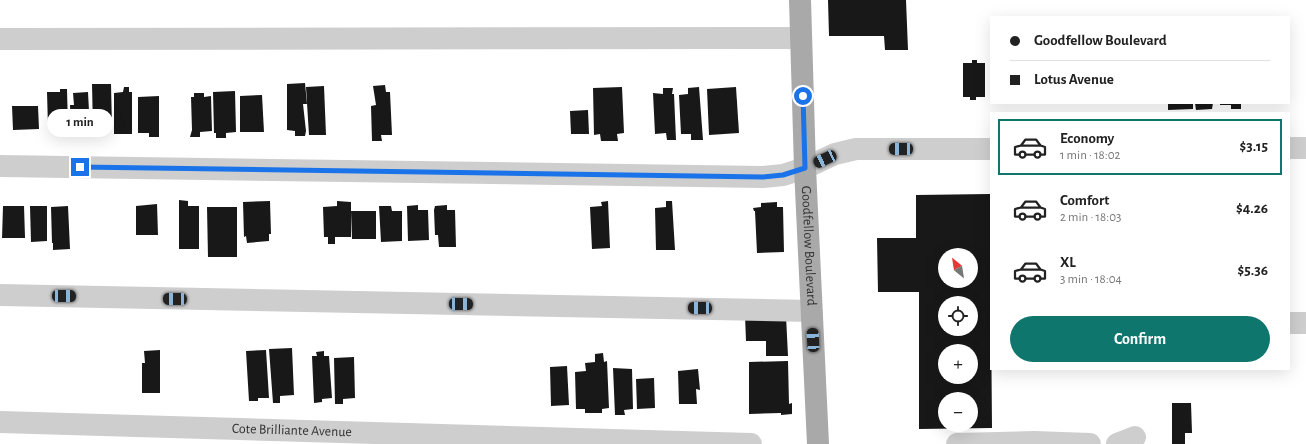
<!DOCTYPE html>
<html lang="en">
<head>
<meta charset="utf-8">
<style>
  :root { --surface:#fff; --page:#f6f6f6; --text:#222; --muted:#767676; --line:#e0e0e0; --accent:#0f766e }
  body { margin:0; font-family:"Alegreya Sans",sans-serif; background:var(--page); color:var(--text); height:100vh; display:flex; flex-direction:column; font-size:15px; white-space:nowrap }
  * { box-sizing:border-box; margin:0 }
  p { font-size:13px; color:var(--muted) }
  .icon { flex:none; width:22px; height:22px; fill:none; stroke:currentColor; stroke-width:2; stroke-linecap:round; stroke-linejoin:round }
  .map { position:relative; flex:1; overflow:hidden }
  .details { position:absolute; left:990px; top:112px; width:300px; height:258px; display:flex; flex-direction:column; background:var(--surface); border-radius:0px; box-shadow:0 4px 16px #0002 }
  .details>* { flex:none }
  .guide { position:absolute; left:990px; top:16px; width:300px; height:88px; border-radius:0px; box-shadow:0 4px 16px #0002; display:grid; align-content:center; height:88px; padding:0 20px; background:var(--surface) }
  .needle { width:26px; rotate:330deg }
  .controls { position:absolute; left:938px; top:248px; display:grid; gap:8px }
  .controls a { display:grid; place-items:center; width:40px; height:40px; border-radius:50%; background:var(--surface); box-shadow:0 4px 16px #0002; font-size:20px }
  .end { position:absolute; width:18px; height:18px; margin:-9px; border:5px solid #1a73e8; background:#fff; box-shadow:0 0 0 2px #fff }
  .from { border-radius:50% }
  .bubble { position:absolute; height:28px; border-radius:14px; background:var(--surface); box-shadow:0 4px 16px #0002; font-size:13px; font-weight:600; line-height:28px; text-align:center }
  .car { position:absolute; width:12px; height:24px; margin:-12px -6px; border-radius:5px; box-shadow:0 0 3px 1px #0007; background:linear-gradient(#222 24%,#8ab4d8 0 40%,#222 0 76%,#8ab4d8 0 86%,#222 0) }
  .guide b { display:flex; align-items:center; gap:14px; height:38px; font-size:15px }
  .guide b+b { border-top:1px solid var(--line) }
  .guide i { width:10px; height:10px; background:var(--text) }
  ul { padding:7px 0 0; list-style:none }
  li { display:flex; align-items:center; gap:12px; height:56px; margin:0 8px 6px; padding:0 12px; border:2px solid transparent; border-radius:0px }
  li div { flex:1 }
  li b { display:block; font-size:15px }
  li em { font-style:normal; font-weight:600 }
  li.on { border-color:var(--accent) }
  li>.icon { width:36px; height:36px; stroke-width:1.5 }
  .action { display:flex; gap:8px; margin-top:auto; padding:8px 20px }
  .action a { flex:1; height:46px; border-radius:24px; background:var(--accent); color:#fff; font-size:16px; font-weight:600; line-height:46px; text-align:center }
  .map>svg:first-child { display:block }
  .building { fill:#181818; fill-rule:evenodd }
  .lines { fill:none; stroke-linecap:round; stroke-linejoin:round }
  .minor { stroke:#cecece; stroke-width:22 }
  .major { stroke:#a9a9a9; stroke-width:22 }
  .route { stroke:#1a73e8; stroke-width:5 }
  .labels { text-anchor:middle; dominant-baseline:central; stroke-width:4; stroke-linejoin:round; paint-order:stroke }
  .street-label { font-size:14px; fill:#313131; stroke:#fff }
</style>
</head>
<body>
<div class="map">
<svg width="1306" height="444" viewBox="0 0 1306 444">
  <rect width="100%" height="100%" fill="#fff"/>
  <g class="building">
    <path d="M 828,0 L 906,0 L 908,50 L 885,50 L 884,36 L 829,36 Z"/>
    <path d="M 972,60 L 977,60 L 977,63 L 985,63 L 985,97 L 976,97 L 976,100 L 970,100 L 970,97 L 963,97 L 963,63 L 972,63 Z"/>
    <path d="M 305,83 L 307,104 L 303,104 L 306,131 L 305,136 L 295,136 L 295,131 L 287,130 L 287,84 Z"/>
    <path d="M 92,84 L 111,84 L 112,128 L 93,129 Z"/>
    <path d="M 385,85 L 386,92 L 390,92 L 392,135 L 381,135 L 382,141 L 372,141 L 371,106 L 376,105 L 373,86 Z"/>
    <path d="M 324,86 L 326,135 L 309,135 L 306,87 Z"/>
    <path d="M 124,87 L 129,87 L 129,92 L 132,92 L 132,134 L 114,134 L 114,93 L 123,92 Z"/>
    <path d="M 622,87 L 624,133 L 617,134 L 618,141 L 601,141 L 600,134 L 594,135 L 593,88 Z"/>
    <path d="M 699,87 L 703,140 L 691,140 L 691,134 L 681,134 L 679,95 L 688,94 L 688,88 Z"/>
    <path d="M 736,87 L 739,133 L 709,135 L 707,89 Z"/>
    <path d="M 663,88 L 673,88 L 672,94 L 674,94 L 676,140 L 667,140 L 666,133 L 655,134 L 653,93 L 663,94 Z"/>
    <path d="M 60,89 L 67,89 L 68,129 L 61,130 L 60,127 L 48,127 L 47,92 L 60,92 Z"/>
    <path d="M 235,91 L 236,132 L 226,133 L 226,138 L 216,138 L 216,133 L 214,133 L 213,92 Z"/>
    <path d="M 88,92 L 90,130 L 79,131 L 79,135 L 71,135 L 70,105 L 74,105 L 73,93 Z"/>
    <path d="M 194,93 L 204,93 L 204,97 L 211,96 L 212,131 L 200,132 L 200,137 L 190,137 L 192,130 L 191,97 L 194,97 Z"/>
    <path d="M 262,95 L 264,132 L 240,132 L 240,96 Z"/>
    <path d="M 159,96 L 159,137 L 149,137 L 149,133 L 138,133 L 138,97 Z"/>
    <path d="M 1168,103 L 1193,103 L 1193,109 L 1168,110 Z"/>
    <path d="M 1195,103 L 1213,103 L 1212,109 L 1196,110 Z"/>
    <path d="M 1220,103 L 1241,103 L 1241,109 L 1231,109 L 1231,105 L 1220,105 Z"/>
    <path d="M 12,106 L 38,106 L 39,129 L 13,130 Z"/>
    <path d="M 588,110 L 589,134 L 571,134 L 570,111 Z"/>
    <path d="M 990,194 L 992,428 L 919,429 L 919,292 L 878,292 L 877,238 L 916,238 L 916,195 ZM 945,255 L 971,255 L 971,281 L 945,281 ZM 945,303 L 971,303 L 971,329 L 945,329 ZM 945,351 L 971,351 L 971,377 L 945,377 ZM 945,399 L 971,399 L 971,425 L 945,425 Z"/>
    <path d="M 179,200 L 188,201 L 188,206 L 199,206 L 199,249 L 179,249 Z"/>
    <path d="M 270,201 L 271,234 L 269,234 L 269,241 L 247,243 L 246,236 L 244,237 L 243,202 Z"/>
    <path d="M 337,201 L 351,202 L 351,237 L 335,237 L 335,244 L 328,244 L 328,237 L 324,237 L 323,207 L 337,206 Z"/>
    <path d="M 608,201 L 610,248 L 592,249 L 590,207 L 602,206 L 601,202 Z"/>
    <path d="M 666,201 L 672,201 L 675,250 L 656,250 L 655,208 L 666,207 Z"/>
    <path d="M 777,202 L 777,207 L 783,207 L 784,252 L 757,253 L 755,211 L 754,211 L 753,208 L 761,207 L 761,203 Z"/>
    <path d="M 157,204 L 158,235 L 136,235 L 136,206 Z"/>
    <path d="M 418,205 L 418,210 L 428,210 L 429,240 L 408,241 L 407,206 Z"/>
    <path d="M 447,205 L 447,210 L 455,210 L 456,247 L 439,247 L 438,235 L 435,235 L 434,210 L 435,206 Z"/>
    <path d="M 3,206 L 24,206 L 25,238 L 2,238 Z"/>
    <path d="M 30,206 L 47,206 L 47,241 L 31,242 Z"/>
    <path d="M 68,206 L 70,249 L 53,250 L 53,243 L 52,243 L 51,207 Z"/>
    <path d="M 379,206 L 391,206 L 392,211 L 402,211 L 402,241 L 381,242 Z"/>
    <path d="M 207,207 L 237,207 L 237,257 L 208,257 Z"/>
    <path d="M 351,211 L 376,211 L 376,239 L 352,239 Z"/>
    <path d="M 745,315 L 786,316 L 788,356 L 766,356 L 766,341 L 746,341 Z"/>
    <path d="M 292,348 L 294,395 L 280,396 L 280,403 L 273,403 L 269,349 Z"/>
    <path d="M 160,350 L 160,393 L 142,393 L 142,363 L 145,363 L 144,351 Z"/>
    <path d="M 266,350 L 269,398 L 258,398 L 258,401 L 249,401 L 246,351 Z"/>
    <path d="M 324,351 L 324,356 L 329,356 L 332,398 L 322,399 L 322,402 L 314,403 L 312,356 L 317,356 L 316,352 Z"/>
    <path d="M 603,353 L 604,362 L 607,361 L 609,408 L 602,409 L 602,413 L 585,413 L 585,409 L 576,409 L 575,372 L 586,371 L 585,363 L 595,362 L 595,354 Z"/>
    <path d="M 354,357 L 355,398 L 343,399 L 343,404 L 335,404 L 334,358 Z"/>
    <path d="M 788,361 L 789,404 L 792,403 L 792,414 L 781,415 L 781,413 L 749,414 L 749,362 Z"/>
    <path d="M 567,366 L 569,405 L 551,406 L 550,367 Z"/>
    <path d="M 613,368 L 632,369 L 633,409 L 624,410 L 625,415 L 615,415 Z"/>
    <path d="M 698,369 L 700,390 L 696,389 L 697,404 L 679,404 L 678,371 Z"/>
    <path d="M 654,378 L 655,408 L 637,409 L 636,379 Z"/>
    <path d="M 1172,403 L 1191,403 L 1192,433 L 1185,433 L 1185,444 L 1172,444 Z"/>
  </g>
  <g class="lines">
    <g class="minor">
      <path d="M 0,39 L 801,38"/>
      <path d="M 1289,148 L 1306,148"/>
      <path d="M 0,166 L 763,177 L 783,175 L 805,168 L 835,154 L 856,149 L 991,149"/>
      <path d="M 0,295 L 811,311"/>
      <path d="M 1289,323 L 1306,323"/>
      <path id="s1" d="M 0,422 L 751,444"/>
      <path d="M 957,444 L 1034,442 L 1090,444"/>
      <path d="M 1117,444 L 1135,437"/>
    </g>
    <path class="major" id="s2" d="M 800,0 L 805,168 L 818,444"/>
  </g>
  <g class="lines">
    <path class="route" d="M 80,167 L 763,177 L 783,175 L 805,168 L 803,96"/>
  </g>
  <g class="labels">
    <g class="street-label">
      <text stroke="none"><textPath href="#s2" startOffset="246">Goodfellow Boulevard</textPath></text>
      <text stroke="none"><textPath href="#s1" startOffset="292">Cote Brilliante Avenue</textPath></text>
    </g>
  </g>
</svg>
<div class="controls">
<a><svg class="needle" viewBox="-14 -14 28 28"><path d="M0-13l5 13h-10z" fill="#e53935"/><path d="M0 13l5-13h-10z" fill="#767676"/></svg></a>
<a><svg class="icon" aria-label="locate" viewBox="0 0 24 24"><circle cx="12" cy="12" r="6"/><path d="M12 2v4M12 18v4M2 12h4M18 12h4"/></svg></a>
<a>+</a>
<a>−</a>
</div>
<i class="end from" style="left:803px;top:96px"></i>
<i class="end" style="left:80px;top:167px"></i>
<div class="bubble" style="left:47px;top:109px;width:66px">1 min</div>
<i class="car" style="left:901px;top:149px;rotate:270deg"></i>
<i class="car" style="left:825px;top:159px;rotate:245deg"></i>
<i class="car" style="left:64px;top:296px;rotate:91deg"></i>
<i class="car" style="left:175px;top:299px;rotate:271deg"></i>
<i class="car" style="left:461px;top:304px;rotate:91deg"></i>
<i class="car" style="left:700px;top:308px;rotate:271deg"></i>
<i class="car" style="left:813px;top:340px;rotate:357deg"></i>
<div class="guide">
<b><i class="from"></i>Goodfellow Boulevard</b>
<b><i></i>Lotus Avenue</b>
</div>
<section class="details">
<ul>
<li class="on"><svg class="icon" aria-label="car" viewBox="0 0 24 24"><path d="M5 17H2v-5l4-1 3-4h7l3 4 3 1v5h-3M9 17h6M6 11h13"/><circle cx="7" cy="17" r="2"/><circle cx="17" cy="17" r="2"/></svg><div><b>Economy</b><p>1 min · 18:02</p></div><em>$3.15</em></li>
<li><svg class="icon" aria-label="car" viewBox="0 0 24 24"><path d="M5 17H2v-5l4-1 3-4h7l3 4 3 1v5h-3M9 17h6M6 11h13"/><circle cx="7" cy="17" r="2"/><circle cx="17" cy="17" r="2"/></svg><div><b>Comfort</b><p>2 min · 18:03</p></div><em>$4.26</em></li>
<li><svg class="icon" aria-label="car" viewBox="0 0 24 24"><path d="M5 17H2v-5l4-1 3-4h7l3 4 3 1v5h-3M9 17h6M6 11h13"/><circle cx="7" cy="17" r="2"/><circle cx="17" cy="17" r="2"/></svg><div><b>XL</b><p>3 min · 18:04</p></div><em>$5.36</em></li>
</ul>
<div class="action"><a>Confirm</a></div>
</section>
</div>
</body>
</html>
